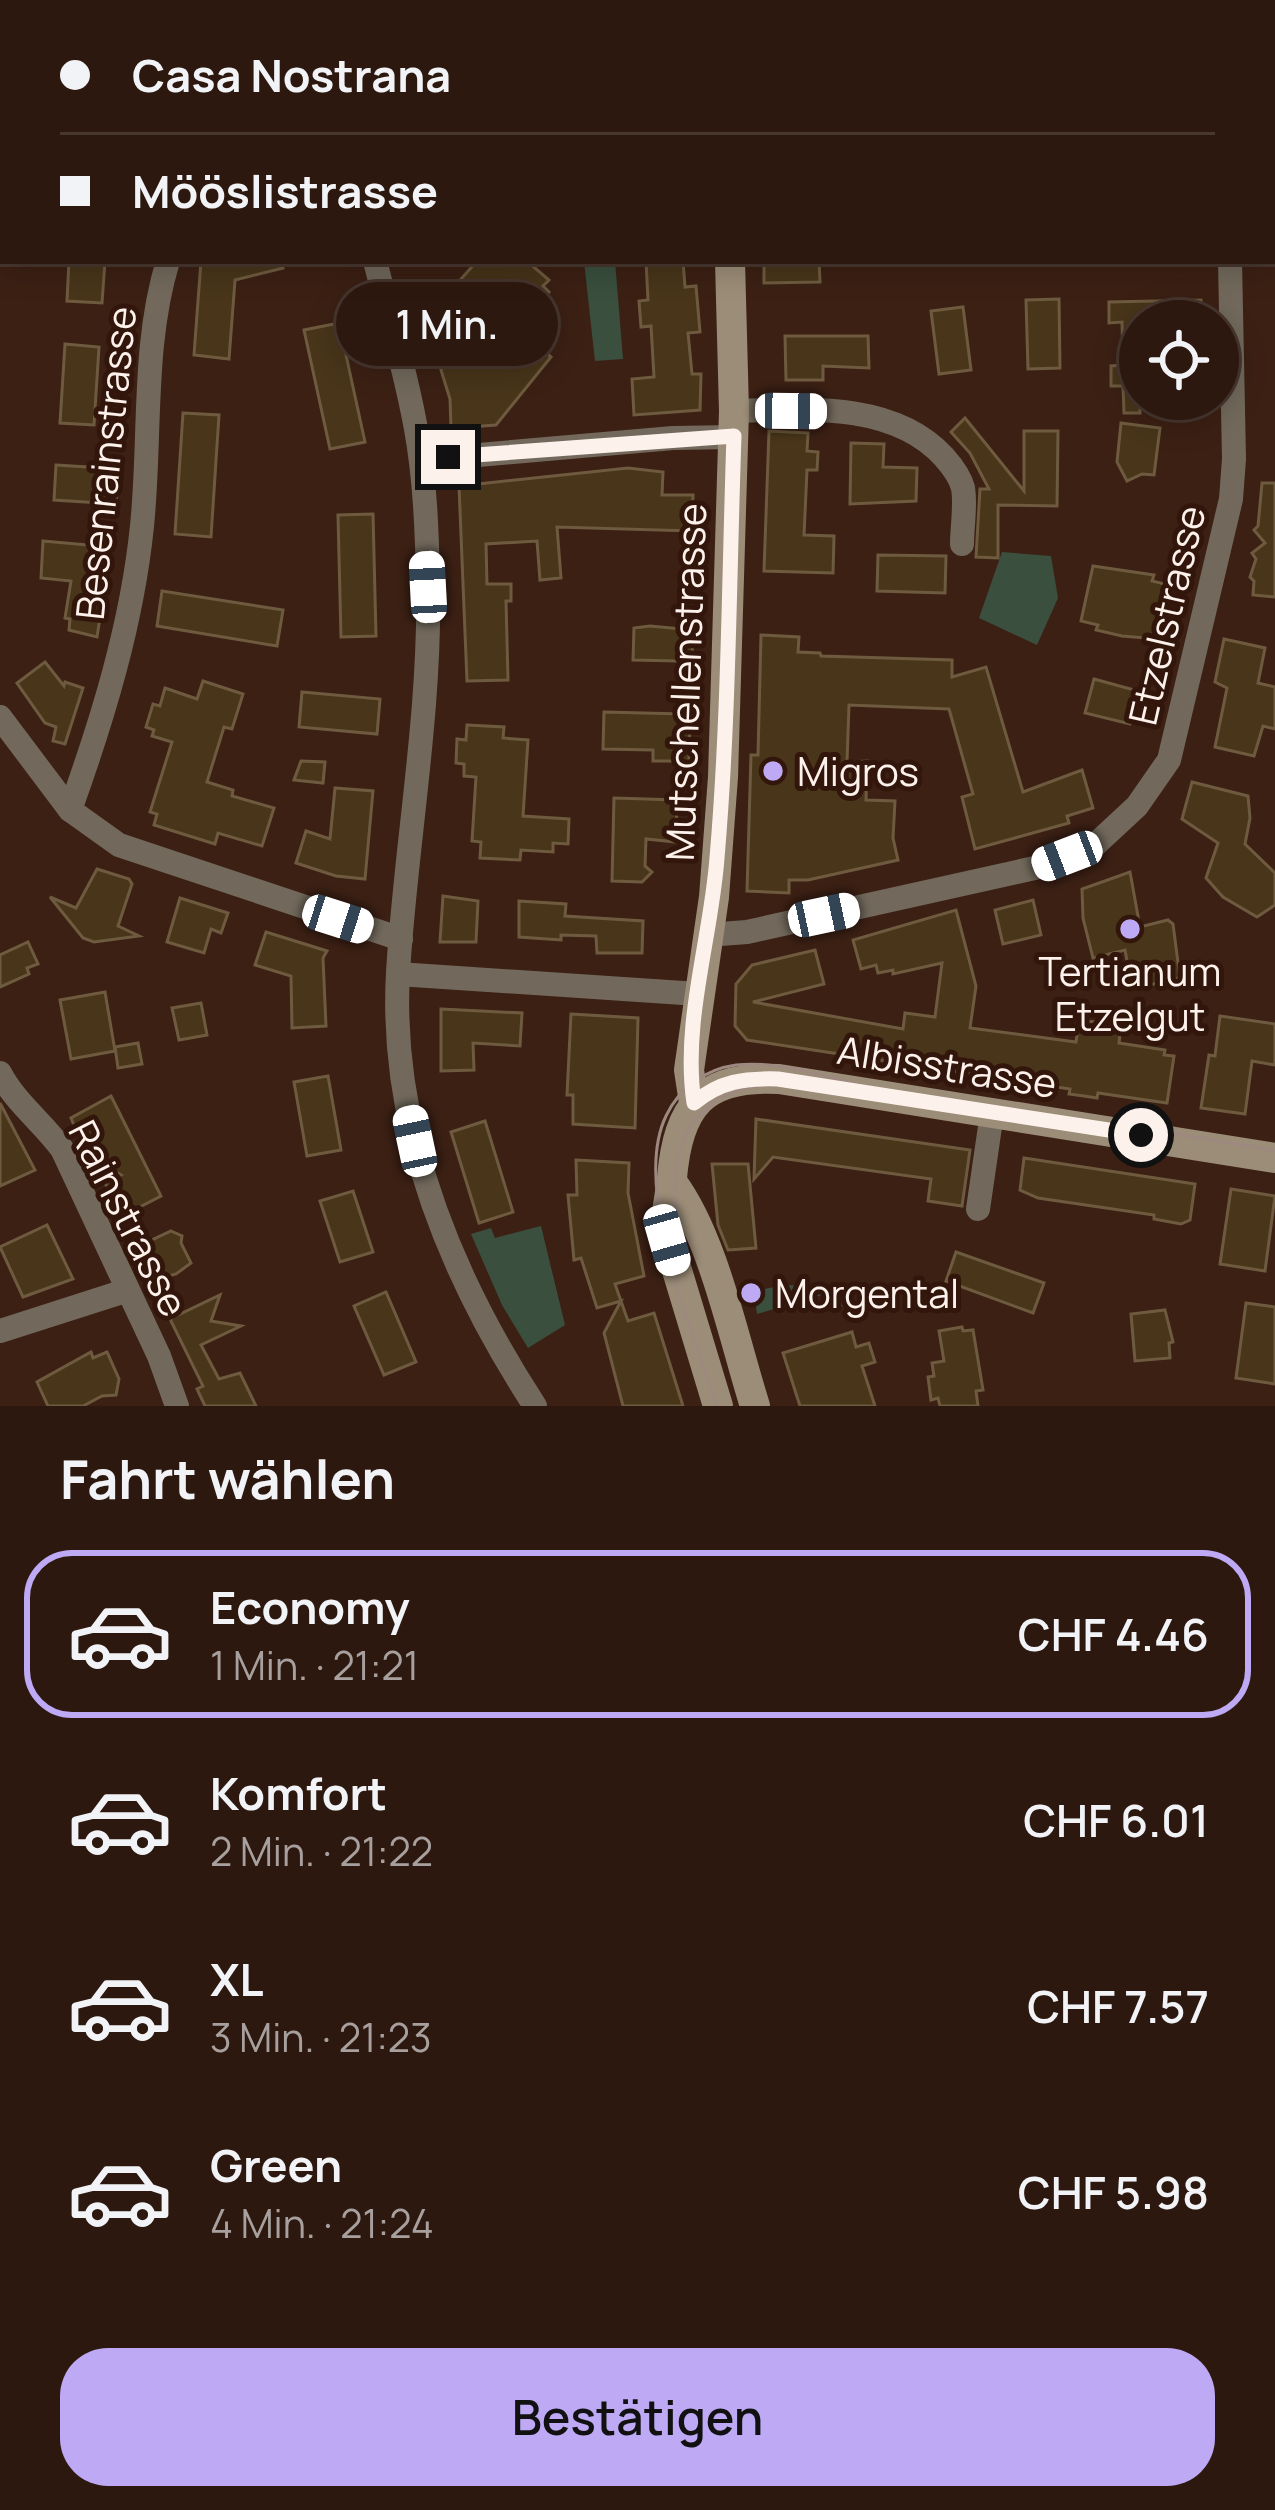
<!DOCTYPE html>
<html lang="de">
<head>
<meta charset="utf-8">
<style>
  :root { --surface:#2d180f; --page:#39251d; --text:#f1f3f6; --muted:#a7a09e; --line:#48372f; --accent:#bea9f4 }
  body { margin:0; font-family:Manrope,sans-serif; background:var(--page); color:var(--text); height:100vh; display:flex; flex-direction:column; font-size:45px; white-space:nowrap }
  * { box-sizing:border-box; margin:0 }
  p { font-size:39px; color:var(--muted) }
  .icon { flex:none; width:66px; height:66px; fill:none; stroke:currentColor; stroke-width:2; stroke-linecap:round; stroke-linejoin:round }
  .map { position:relative; height:1406px; overflow:hidden }
  .sheet { display:flex; flex-direction:column; background:var(--surface); flex:1 }
  .sheet>* { flex:none }
  .top-card { position:absolute; left:0px; top:0px; width:1275px; height:264px; box-shadow:0 6px 30px #0003,0 0 0 3px var(--line); display:grid; align-content:center; height:264px; padding:0 60px; background:var(--surface) }
  .buttons { position:absolute; left:1119px; top:300px; display:grid; gap:24px }
  .buttons a { display:grid; place-items:center; width:120px; height:120px; border-radius:50%; background:var(--surface); box-shadow:0 6px 30px #0003,0 0 0 3px var(--line); font-size:60px }
  .end { position:absolute; width:54px; height:54px; margin:-27px; border:15px solid #fdf1ec; background:#111; box-shadow:0 0 0 6px #111 }
  .from { border-radius:50% }
  .bubble { position:absolute; height:84px; border-radius:42px; background:var(--surface); box-shadow:0 6px 30px #0003,0 0 0 3px var(--line); font-size:39px; font-weight:600; line-height:84px; text-align:center }
  .car { position:absolute; width:36px; height:72px; margin:-36px -18px; border-radius:15px; box-shadow:0 0 9px 3px #0007; background:linear-gradient(#fff 24%,#345 0 40%,#fff 0 76%,#345 0 86%,#fff 0) }
  .top-card b { display:flex; align-items:center; gap:42px; height:114px; font-size:45px }
  .top-card b+b { border-top:3px solid var(--line) }
  .top-card i { width:30px; height:30px; background:var(--text) }
  ul { padding:0; list-style:none }
  li { display:flex; align-items:center; gap:36px; height:168px; margin:0 24px 18px; padding:0 36px; border:6px solid transparent; border-radius:48px }
  li div { flex:1 }
  li b { display:block; font-size:45px }
  li em { font-style:normal; font-weight:600 }
  li.on { border-color:var(--accent) }
  li>.icon { width:108px; height:108px; stroke-width:1.5 }
  h2 { padding:0 60px; font-size:54px; line-height:144px }
  .button { display:flex; gap:24px; margin-top:auto; padding:24px 60px }
  .button a { flex:1; height:138px; border-radius:48px; background:var(--accent); color:#111; font-size:48px; font-weight:600; line-height:138px; text-align:center }
  .map>svg:first-child { display:block }
  .green { fill:#3a4f3e }
  .building { fill:#48351a; stroke:#6e5b3f; stroke-width:3 }
  .lines { fill:none; stroke-linecap:round; stroke-linejoin:round }
  .street { stroke:#72695c; stroke-width:24 }
  .secondary { stroke:#9c8d78; stroke-width:30 }
  .tram { stroke:#9d8980; stroke-width:3 }
  .route { stroke:#fdf1ec; stroke-width:15 }
  .poi-dot { fill:#bea9f4; stroke:#32160b; stroke-width:4.5 }
  .labels { text-anchor:middle; dominant-baseline:central; stroke-width:10; stroke-linejoin:round; paint-order:stroke }
  .street-label { font-size:39px; fill:#fdf1ec; stroke:#32160b }
  .poi-label { font-size:39px; fill:#fdf1ec; stroke:#32160b; text-anchor:start }
</style>
</head>
<body>
<div class="map">
<svg width="1275" height="1406" viewBox="0 0 1275 1406">
  <rect width="100%" height="100%" fill="#3c2014"/>
  <g class="green">
    <path d="M 584,261 L 615,261 L 623,359 L 595,361 Z"/>
    <path d="M 1002,552 L 1051,556 L 1058,598 L 1037,645 L 979,618 Z"/>
    <path d="M 541,1226 L 565,1325 L 528,1348 L 502,1305 L 471,1234 L 491,1228 L 495,1238 Z"/>
    <path d="M 810,1286 L 834,1292 L 847,1305 L 835,1309 L 829,1293 L 757,1314 L 754,1291 L 784,1285 Z"/>
  </g>
  <g class="building">
    <path d="M 69,261 L 105,261 L 102,303 L 67,301 Z"/>
    <path d="M 201,261 L 282,261 L 283,268 L 235,280 L 229,359 L 194,355 Z"/>
    <path d="M 477,261 L 527,261 L 549,280 L 543,286 L 549,292 L 540,301 L 551,310 L 534,331 L 550,345 L 544,351 L 551,357 L 496,425 L 455,428 L 451,427 L 450,399 L 441,370 L 439,304 Z"/>
    <path d="M 646,261 L 683,261 L 685,287 L 696,286 L 700,332 L 688,333 L 692,374 L 701,374 L 700,410 L 634,415 L 632,379 L 654,377 L 651,326 L 641,327 L 639,301 L 648,300 Z"/>
    <path d="M 764,261 L 819,261 L 820,282 L 764,283 Z"/>
    <path d="M 1059,299 L 1060,368 L 1028,369 L 1026,300 Z"/>
    <path d="M 1201,300 L 1202,321 L 1140,321 L 1140,413 L 1124,413 L 1123,386 L 1111,386 L 1111,366 L 1123,365 L 1122,322 L 1109,323 L 1109,302 Z"/>
    <path d="M 963,307 L 971,370 L 939,374 L 931,311 Z"/>
    <path d="M 339,323 L 365,442 L 330,449 L 304,330 Z"/>
    <path d="M 785,336 L 868,336 L 869,368 L 823,366 L 823,380 L 786,380 Z"/>
    <path d="M 65,344 L 99,347 L 94,425 L 60,423 Z"/>
    <path d="M 183,413 L 219,415 L 211,537 L 175,534 Z"/>
    <path d="M 965,418 L 1024,491 L 1024,431 L 1058,431 L 1057,506 L 998,505 L 998,558 L 976,557 L 980,489 L 989,489 L 970,453 L 951,432 Z"/>
    <path d="M 1121,423 L 1160,428 L 1154,475 L 1142,474 L 1127,481 L 1117,462 Z"/>
    <path d="M 769,431 L 808,433 L 807,451 L 818,452 L 817,470 L 807,470 L 804,535 L 834,536 L 833,573 L 764,571 Z"/>
    <path d="M 851,443 L 884,444 L 883,467 L 917,468 L 916,501 L 850,504 Z"/>
    <path d="M 56,465 L 119,469 L 116,504 L 54,500 Z"/>
    <path d="M 628,468 L 663,472 L 662,495 L 693,495 L 692,531 L 557,527 L 561,578 L 540,580 L 537,541 L 486,544 L 487,584 L 511,584 L 511,601 L 506,601 L 508,680 L 467,681 L 459,486 Z"/>
    <path d="M 1262,483 L 1275,483 L 1275,597 L 1253,595 L 1254,581 L 1250,577 L 1256,559 L 1252,553 L 1265,543 L 1254,530 L 1258,526 Z"/>
    <path d="M 373,514 L 376,636 L 341,637 L 338,515 Z"/>
    <path d="M 43,541 L 111,547 L 97,637 L 69,630 L 70,619 L 65,618 L 71,581 L 41,578 Z"/>
    <path d="M 878,555 L 946,556 L 945,593 L 877,591 Z"/>
    <path d="M 1093,566 L 1154,575 L 1152,581 L 1169,585 L 1157,639 L 1122,636 L 1096,630 L 1098,625 L 1081,621 Z"/>
    <path d="M 162,591 L 283,610 L 277,646 L 157,626 Z"/>
    <path d="M 650,626 L 693,630 L 692,657 L 678,656 L 678,661 L 633,660 L 634,628 Z"/>
    <path d="M 761,635 L 799,637 L 798,652 L 820,653 L 821,656 L 952,660 L 952,677 L 986,667 L 1023,792 L 1082,770 L 1093,808 L 1067,816 L 1069,823 L 975,849 L 962,797 L 973,794 L 949,709 L 849,705 L 847,762 L 867,761 L 866,800 L 895,801 L 893,838 L 898,860 L 808,880 L 789,880 L 789,893 L 747,891 L 751,755 L 758,755 Z"/>
    <path d="M 1224,639 L 1265,648 L 1258,683 L 1275,687 L 1275,729 L 1263,726 L 1254,756 L 1215,747 L 1227,688 L 1215,682 Z"/>
    <path d="M 45,662 L 64,686 L 65,682 L 83,688 L 65,744 L 53,741 L 56,727 L 45,723 L 17,683 Z"/>
    <path d="M 1094,679 L 1138,691 L 1130,724 L 1085,713 Z"/>
    <path d="M 203,681 L 243,694 L 232,729 L 224,727 L 207,782 L 233,790 L 232,796 L 274,808 L 262,846 L 218,833 L 215,844 L 154,825 L 157,814 L 150,812 L 172,742 L 152,736 L 154,730 L 146,727 L 153,704 L 160,706 L 165,688 L 197,699 Z"/>
    <path d="M 302,692 L 380,699 L 377,734 L 299,727 Z"/>
    <path d="M 604,712 L 683,714 L 690,722 L 689,761 L 653,761 L 653,750 L 603,749 Z"/>
    <path d="M 467,725 L 504,727 L 503,738 L 528,740 L 523,816 L 569,819 L 568,844 L 553,843 L 553,852 L 521,850 L 520,860 L 480,858 L 481,842 L 472,841 L 476,777 L 464,776 L 464,764 L 456,763 L 457,739 L 466,740 Z"/>
    <path d="M 301,761 L 325,762 L 323,783 L 294,780 Z"/>
    <path d="M 1192,782 L 1248,796 L 1250,818 L 1245,844 L 1275,873 L 1275,905 L 1257,917 L 1223,897 L 1206,878 L 1218,843 L 1182,819 Z"/>
    <path d="M 335,788 L 373,791 L 365,879 L 336,876 L 296,863 L 306,831 L 330,839 Z"/>
    <path d="M 614,798 L 677,800 L 676,842 L 646,839 L 645,866 L 652,872 L 642,882 L 612,881 Z"/>
    <path d="M 97,869 L 129,879 L 132,884 L 118,926 L 139,936 L 94,942 L 83,938 L 50,897 L 76,908 Z"/>
    <path d="M 1130,872 L 1140,927 L 1168,920 L 1173,924 L 1180,978 L 1132,989 L 1125,950 L 1093,958 L 1083,918 L 1082,889 Z"/>
    <path d="M 443,896 L 478,901 L 476,942 L 440,942 Z"/>
    <path d="M 180,898 L 228,913 L 221,933 L 211,929 L 204,953 L 167,942 Z"/>
    <path d="M 1033,900 L 1041,935 L 1003,944 L 995,910 Z"/>
    <path d="M 519,901 L 566,904 L 565,916 L 643,921 L 642,953 L 597,953 L 596,936 L 561,935 L 561,940 L 519,937 Z"/>
    <path d="M 956,910 L 976,986 L 970,1028 L 1076,1042 L 1079,1021 L 1101,1022 L 1101,1017 L 1122,1019 L 1119,1043 L 1165,1050 L 1164,1055 L 1174,1056 L 1167,1103 L 1098,1093 L 1097,1098 L 1084,1096 L 1069,1094 L 1070,1089 L 747,1040 L 735,1026 L 736,984 L 752,965 L 815,950 L 824,984 L 753,1002 L 903,1029 L 905,1013 L 935,1017 L 942,963 L 893,974 L 893,970 L 878,973 L 876,965 L 861,969 L 853,940 Z"/>
    <path d="M 266,932 L 327,951 L 323,958 L 326,1026 L 292,1028 L 291,976 L 255,965 Z"/>
    <path d="M 28,942 L 38,964 L 27,968 L 29,974 L 0,987 L 0,955 Z"/>
    <path d="M 105,992 L 115,1051 L 71,1059 L 60,1000 Z"/>
    <path d="M 201,1003 L 207,1035 L 179,1040 L 172,1008 Z"/>
    <path d="M 441,1009 L 522,1013 L 520,1046 L 473,1043 L 474,1070 L 441,1071 Z"/>
    <path d="M 571,1014 L 638,1018 L 635,1128 L 573,1124 L 573,1095 L 567,1095 Z"/>
    <path d="M 1220,1016 L 1275,1024 L 1275,1065 L 1252,1061 L 1245,1114 L 1201,1108 L 1209,1055 L 1215,1056 Z"/>
    <path d="M 138,1043 L 142,1064 L 118,1068 L 115,1047 Z"/>
    <path d="M 328,1076 L 341,1150 L 307,1156 L 294,1082 Z"/>
    <path d="M 111,1096 L 161,1196 L 122,1216 L 105,1183 L 121,1175 L 86,1154 L 71,1118 Z"/>
    <path d="M 0,1103 L 35,1170 L 0,1186 Z"/>
    <path d="M 756,1119 L 970,1150 L 962,1206 L 928,1201 L 931,1179 L 773,1157 L 754,1179 Z"/>
    <path d="M 485,1121 L 513,1212 L 479,1223 L 451,1132 Z"/>
    <path d="M 1024,1158 L 1195,1184 L 1190,1220 L 1181,1224 L 1154,1219 L 1154,1215 L 1038,1198 L 1020,1190 Z"/>
    <path d="M 576,1160 L 629,1163 L 628,1193 L 644,1276 L 615,1284 L 628,1321 L 654,1313 L 683,1406 L 623,1406 L 604,1333 L 621,1301 L 597,1308 L 581,1258 L 574,1260 L 568,1195 L 577,1195 Z"/>
    <path d="M 712,1164 L 748,1164 L 756,1248 L 728,1250 L 718,1225 Z"/>
    <path d="M 1231,1189 L 1275,1196 L 1265,1271 L 1220,1264 Z"/>
    <path d="M 353,1191 L 373,1252 L 340,1262 L 320,1201 Z"/>
    <path d="M 47,1225 L 73,1279 L 23,1297 L 0,1247 Z"/>
    <path d="M 171,1231 L 182,1236 L 181,1243 L 191,1263 L 176,1274 L 158,1279 L 153,1269 L 149,1271 L 137,1247 Z"/>
    <path d="M 956,1252 L 1044,1283 L 1033,1313 L 946,1281 Z"/>
    <path d="M 386,1292 L 416,1362 L 384,1375 L 354,1306 Z"/>
    <path d="M 220,1295 L 211,1321 L 241,1326 L 201,1345 L 219,1379 L 240,1373 L 256,1406 L 205,1406 L 197,1389 L 203,1386 L 170,1319 Z"/>
    <path d="M 1246,1303 L 1275,1307 L 1275,1384 L 1236,1378 Z"/>
    <path d="M 1165,1310 L 1173,1342 L 1169,1343 L 1170,1358 L 1135,1361 L 1131,1314 Z"/>
    <path d="M 962,1327 L 963,1331 L 973,1330 L 983,1390 L 976,1391 L 978,1406 L 940,1406 L 938,1398 L 931,1400 L 928,1377 L 934,1376 L 932,1363 L 944,1361 L 939,1331 Z"/>
    <path d="M 852,1332 L 856,1347 L 869,1343 L 875,1362 L 862,1366 L 875,1406 L 800,1406 L 783,1353 Z"/>
    <path d="M 91,1352 L 93,1358 L 107,1352 L 119,1379 L 116,1395 L 102,1396 L 83,1406 L 48,1406 L 37,1382 Z"/>
  </g>
  <g class="lines">
    <g class="street">
      <path d="M 310,0 L 311,3"/>
      <path d="M 1219,0 L 1220,3"/>
      <path d="M 738,3 L 741,0"/>
      <path d="M 1156,3 L 1163,0"/>
      <path d="M 375,261 C 389,316 406,372 416,429 C 425,479 427,531 428,582 C 431,712 406,843 398,972 C 389,1129 451,1277 535,1406"/>
      <path d="M 734,411 C 804,409 893,401 944,457 C 952,466 960,476 963,488 C 966,505 962,527 962,544"/>
      <path d="M 421,460 L 673,438 L 734,437"/>
      <path d="M 0,717 L 70,810 L 119,845 L 401,939"/>
      <path d="M 70,810 C 103,718 132,624 142,526 C 151,439 142,345 168,261"/>
      <path d="M 707,935 L 747,932 L 1039,867 L 1095,845 L 1137,806 L 1169,760 L 1231,499 L 1234,459 L 1230,261"/>
      <path d="M 398,974 L 698,994"/>
      <path d="M 0,1073 C 15,1102 42,1122 62,1149 L 159,1356 L 177,1406"/>
      <path d="M 978,1209 L 992,1113"/>
      <path d="M 0,1331 L 125,1291"/>
    </g>
    <g class="secondary">
      <path d="M 688,0 L 689,3"/>
      <path d="M 694,1103 L 689,1070 L 714,897 L 723,777 L 734,411 L 730,261"/>
      <path d="M 672,1182 C 713,1236 734,1340 755,1406"/>
      <path d="M 718,1406 L 666,1234 C 665,1214 670,1197 672,1178 C 678,1106 703,1075 779,1079 L 1275,1158"/>
    </g>
    <g class="tram">
      <path d="M 679,1223 C 660,1137 707,1073 798,1087"/>
      <path d="M 717,1406 C 694,1333 631,1188 666,1116 C 679,1088 706,1069 736,1065 C 788,1059 846,1085 897,1094 C 1023,1115 1150,1127 1275,1151"/>
    </g>
  </g>
  <g class="lines">
    <path class="route" d="M 448,457 L 734,436 C 729,577 729,718 717,858 C 711,939 682,1022 694,1103 C 720,1081 745,1078 778,1079 L 1141,1135"/>
  </g>
  <g class="poi-dot">
    <circle cx="773" cy="771" r="12"/>
    <circle cx="1130" cy="929" r="12"/>
    <circle cx="751" cy="1293" r="12"/>
  </g>
  <g class="labels">
    <g class="street-label">
      <text transform="translate(105 463) rotate(-84)">Besenrainstrasse</text>
      <text transform="translate(1166 615) rotate(-77)">Etzelstrasse</text>
      <text transform="translate(685 682) rotate(-88)">Mutschellenstrasse</text>
      <text transform="translate(947 1066) rotate(9)">Albisstrasse</text>
      <text transform="translate(129 1218) rotate(63)">Rainstrasse</text>
    </g>
    <g class="poi-label">
      <text x="797" y="771">Migros</text>
      <text x="1130" y="971" text-anchor="middle">Tertianum<tspan x="1130" dy="45">Etzelgut</tspan></text>
      <text x="775" y="1293">Morgental</text>
    </g>
  </g>
</svg>
<div class="buttons">
<a><svg class="icon" aria-label="locate" viewBox="0 0 24 24"><circle cx="12" cy="12" r="6"/><path d="M12 2v4M12 18v4M2 12h4M18 12h4"/></svg></a>
</div>
<i class="end from" style="left:1141px;top:1135px"></i>
<i class="end" style="left:448px;top:457px"></i>
<div class="bubble" style="left:336px;top:282px;width:222px">1 Min.</div>
<i class="car" style="left:791px;top:411px;rotate:91deg"></i>
<i class="car" style="left:428px;top:587px;rotate:357deg"></i>
<i class="car" style="left:1067px;top:856px;rotate:249deg"></i>
<i class="car" style="left:824px;top:915px;rotate:78deg"></i>
<i class="car" style="left:338px;top:919px;rotate:108deg"></i>
<i class="car" style="left:415px;top:1141px;rotate:348deg"></i>
<i class="car" style="left:667px;top:1240px;rotate:164deg"></i>
<div class="top-card">
<b><i class="from"></i>Casa Nostrana</b>
<b><i></i>Mööslistrasse</b>
</div>
</div>
<section class="sheet">
<h2>Fahrt wählen</h2>
<ul>
<li class="on"><svg class="icon" aria-label="car" viewBox="0 0 24 24"><path d="M5 17H2v-5l4-1 3-4h7l3 4 3 1v5h-3M9 17h6M6 11h13"/><circle cx="7" cy="17" r="2"/><circle cx="17" cy="17" r="2"/></svg><div><b>Economy</b><p>1 Min. · 21:21</p></div><em>CHF 4.46</em></li>
<li><svg class="icon" aria-label="car" viewBox="0 0 24 24"><path d="M5 17H2v-5l4-1 3-4h7l3 4 3 1v5h-3M9 17h6M6 11h13"/><circle cx="7" cy="17" r="2"/><circle cx="17" cy="17" r="2"/></svg><div><b>Komfort</b><p>2 Min. · 21:22</p></div><em>CHF 6.01</em></li>
<li><svg class="icon" aria-label="car" viewBox="0 0 24 24"><path d="M5 17H2v-5l4-1 3-4h7l3 4 3 1v5h-3M9 17h6M6 11h13"/><circle cx="7" cy="17" r="2"/><circle cx="17" cy="17" r="2"/></svg><div><b>XL</b><p>3 Min. · 21:23</p></div><em>CHF 7.57</em></li>
<li><svg class="icon" aria-label="car" viewBox="0 0 24 24"><path d="M5 17H2v-5l4-1 3-4h7l3 4 3 1v5h-3M9 17h6M6 11h13"/><circle cx="7" cy="17" r="2"/><circle cx="17" cy="17" r="2"/></svg><div><b>Green</b><p>4 Min. · 21:24</p></div><em>CHF 5.98</em></li>
</ul>
<div class="button"><a>Bestätigen</a></div>
</section>
</body>
</html>
